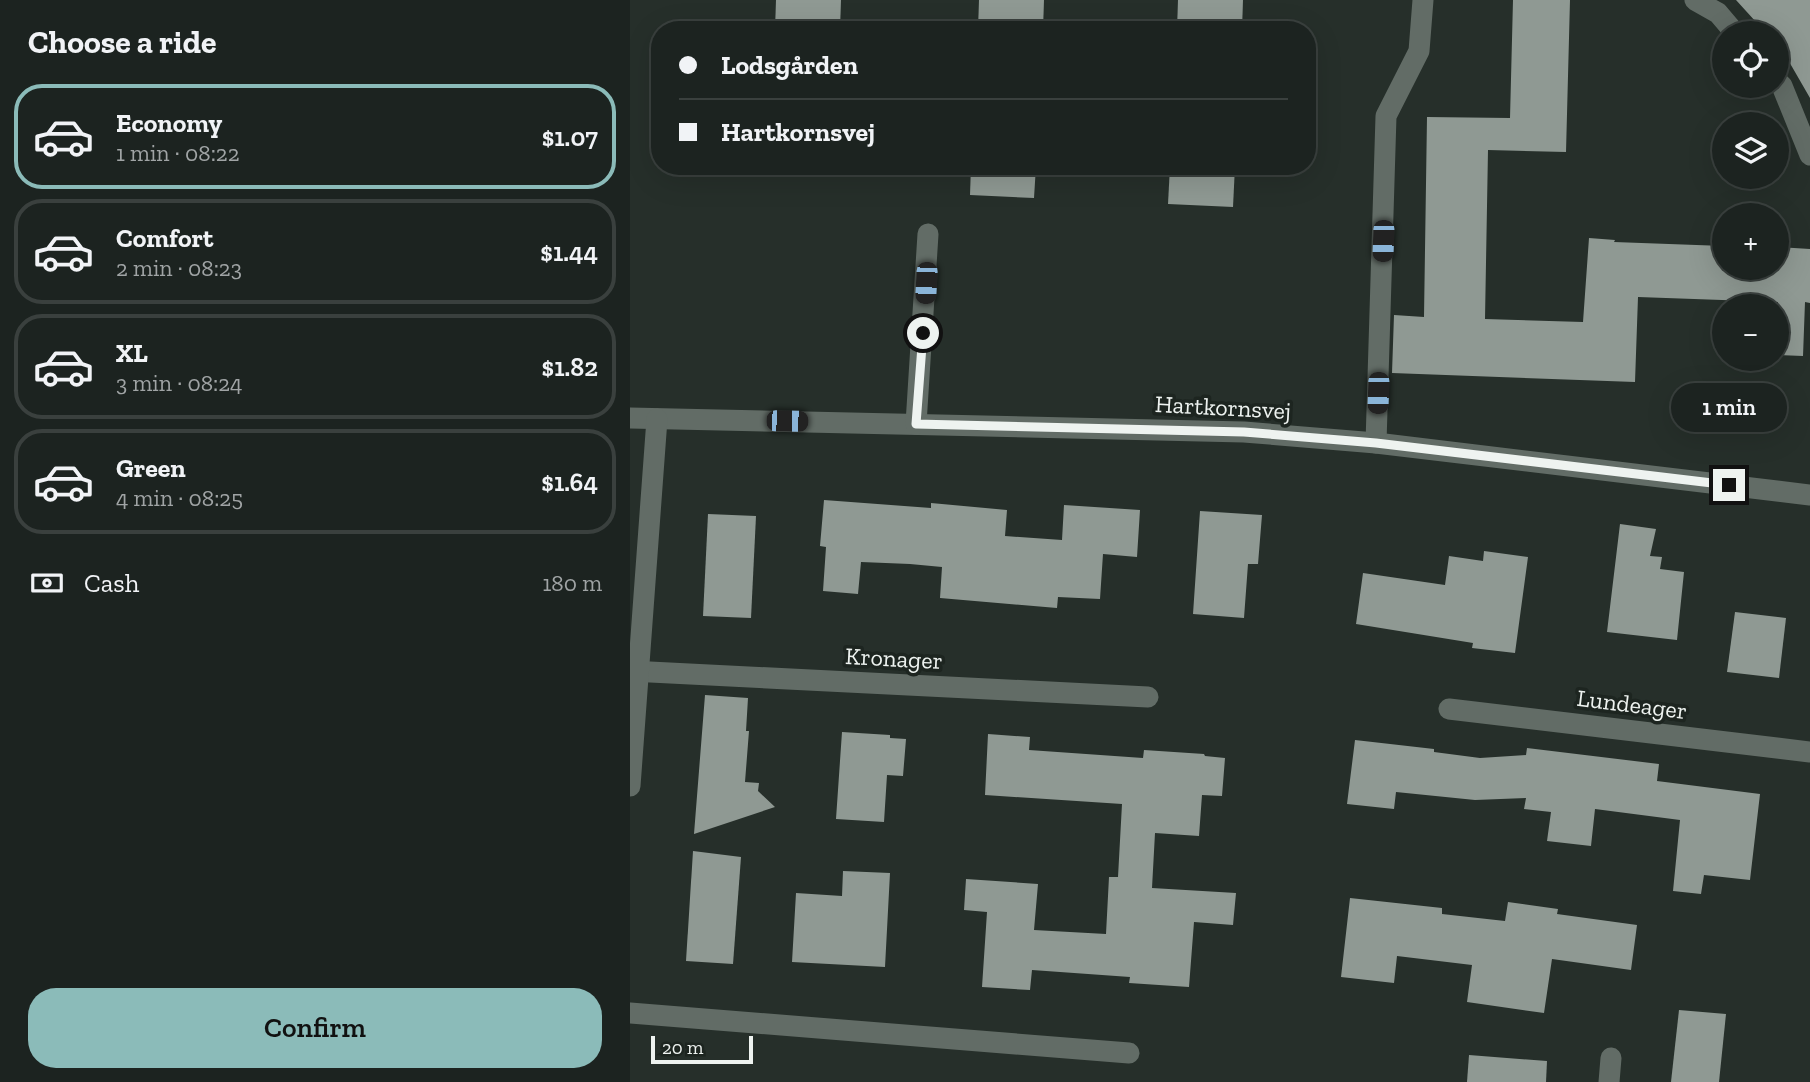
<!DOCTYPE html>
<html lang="en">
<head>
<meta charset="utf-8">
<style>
  :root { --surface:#1c2320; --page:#292f2d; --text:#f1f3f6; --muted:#a0a4a5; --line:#3a403e; --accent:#8bbbb9 }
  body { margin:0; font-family:"Zilla Slab",serif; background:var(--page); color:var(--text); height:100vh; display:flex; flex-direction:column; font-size:26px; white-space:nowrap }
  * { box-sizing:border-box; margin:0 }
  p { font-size:23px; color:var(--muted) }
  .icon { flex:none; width:38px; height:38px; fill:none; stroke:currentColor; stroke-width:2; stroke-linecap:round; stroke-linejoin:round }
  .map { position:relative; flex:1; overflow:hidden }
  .drawer { display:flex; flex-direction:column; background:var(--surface); width:630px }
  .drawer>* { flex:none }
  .guide { position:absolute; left:21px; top:21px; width:665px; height:154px; border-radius:28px; box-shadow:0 7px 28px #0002,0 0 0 2px var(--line); display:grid; align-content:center; height:154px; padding:0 28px; background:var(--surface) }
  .controls { position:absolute; left:1082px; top:21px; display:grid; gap:14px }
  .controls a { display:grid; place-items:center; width:77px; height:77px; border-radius:50%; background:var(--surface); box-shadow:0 7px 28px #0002,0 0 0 2px var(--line); font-size:35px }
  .scale { position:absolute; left:21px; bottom:18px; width:102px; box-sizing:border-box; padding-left:7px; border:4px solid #eef3f0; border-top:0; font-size:19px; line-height:24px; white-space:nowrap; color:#eef3f0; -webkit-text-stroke:5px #1d2520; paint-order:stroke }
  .end { position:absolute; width:32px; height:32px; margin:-16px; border:9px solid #eef3f0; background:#111; box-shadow:0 0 0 4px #111 }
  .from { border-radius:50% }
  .bubble { position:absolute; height:49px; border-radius:24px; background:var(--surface); box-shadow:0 7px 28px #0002,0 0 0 2px var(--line); font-size:23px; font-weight:600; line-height:49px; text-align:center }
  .car { position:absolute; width:21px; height:42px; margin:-21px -10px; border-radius:9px; box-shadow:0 0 5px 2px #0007; background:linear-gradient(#222 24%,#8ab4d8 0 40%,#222 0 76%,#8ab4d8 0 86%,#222 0) }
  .guide b { display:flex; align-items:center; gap:24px; height:66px; font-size:26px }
  .guide b+b { border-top:2px solid var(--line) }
  .guide i { width:18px; height:18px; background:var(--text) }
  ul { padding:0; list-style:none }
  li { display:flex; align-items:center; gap:21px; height:105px; margin:0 14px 10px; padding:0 14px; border:4px solid var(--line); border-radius:28px }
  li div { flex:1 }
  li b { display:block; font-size:26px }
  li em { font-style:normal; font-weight:600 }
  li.current { border-color:var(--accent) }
  li>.icon { width:63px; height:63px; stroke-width:1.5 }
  h2 { padding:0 28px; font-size:32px; line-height:84px }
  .pay { display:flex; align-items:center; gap:18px; height:77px; padding:0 28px; font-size:26px }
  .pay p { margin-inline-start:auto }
  .action { display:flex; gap:14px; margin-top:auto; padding:14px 28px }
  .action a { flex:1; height:80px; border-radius:28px; background:var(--accent); color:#111; font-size:28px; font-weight:600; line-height:80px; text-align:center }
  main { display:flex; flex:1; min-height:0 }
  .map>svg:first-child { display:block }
  .building { fill:#8f9993 }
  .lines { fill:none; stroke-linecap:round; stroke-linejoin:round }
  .minor { stroke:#626c66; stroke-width:21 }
  .route { stroke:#eef3f0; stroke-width:9 }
  .labels { text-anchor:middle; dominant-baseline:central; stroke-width:7; stroke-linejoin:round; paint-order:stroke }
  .street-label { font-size:24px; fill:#eef3f0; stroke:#1d2520 }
</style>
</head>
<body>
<main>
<section class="drawer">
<h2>Choose a ride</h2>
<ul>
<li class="current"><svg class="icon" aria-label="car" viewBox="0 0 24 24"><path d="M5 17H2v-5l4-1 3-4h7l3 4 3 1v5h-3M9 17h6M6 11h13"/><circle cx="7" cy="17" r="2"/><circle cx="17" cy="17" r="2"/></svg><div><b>Economy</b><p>1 min · 08:22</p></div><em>$1.07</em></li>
<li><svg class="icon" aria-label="car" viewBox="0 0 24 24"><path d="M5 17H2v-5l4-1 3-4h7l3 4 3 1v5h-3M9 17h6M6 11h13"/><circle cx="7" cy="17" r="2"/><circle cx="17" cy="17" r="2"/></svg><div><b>Comfort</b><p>2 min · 08:23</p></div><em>$1.44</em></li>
<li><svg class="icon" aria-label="car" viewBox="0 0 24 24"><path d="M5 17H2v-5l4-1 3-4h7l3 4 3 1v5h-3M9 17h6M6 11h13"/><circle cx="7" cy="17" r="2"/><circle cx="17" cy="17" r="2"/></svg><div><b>XL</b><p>3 min · 08:24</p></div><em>$1.82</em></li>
<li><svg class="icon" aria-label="car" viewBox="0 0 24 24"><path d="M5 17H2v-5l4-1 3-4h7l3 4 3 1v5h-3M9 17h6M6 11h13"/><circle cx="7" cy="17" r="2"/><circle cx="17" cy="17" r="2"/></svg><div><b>Green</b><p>4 min · 08:25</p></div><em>$1.64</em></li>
</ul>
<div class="pay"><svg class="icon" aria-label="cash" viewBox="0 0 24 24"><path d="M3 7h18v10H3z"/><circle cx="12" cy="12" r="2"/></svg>Cash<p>180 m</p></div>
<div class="action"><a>Confirm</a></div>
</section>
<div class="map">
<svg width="1180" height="1082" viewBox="0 0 1180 1082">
  <rect width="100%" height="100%" fill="#262f2a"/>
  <g class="building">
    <path d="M 146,0 L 211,0 L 210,30 L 145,30 Z"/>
    <path d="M 349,0 L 414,0 L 413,30 L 348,30 Z"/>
    <path d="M 548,0 L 613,0 L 612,30 L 547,30 Z"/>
    <path d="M 883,0 L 940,0 L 936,152 L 858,150 L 855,319 L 953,322 L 959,238 L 985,240 L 984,242 L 1094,246 L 1094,268 L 1146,268 L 1146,247 L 1180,249 L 1180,303 L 1175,302 L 1173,356 L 1146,355 L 1148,302 L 1008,297 L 1005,382 L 762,373 L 764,315 L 794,317 L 797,117 L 880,118 Z"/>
    <path d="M 1106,0 L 1180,0 L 1180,98 L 1146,39 L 1146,33 L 1136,33 Z"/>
    <path d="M 341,166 L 406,166 L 404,198 L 340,195 Z"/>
    <path d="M 540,166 L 605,166 L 603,207 L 538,204 Z"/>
    <path d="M 194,500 L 301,508 L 301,503 L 377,510 L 375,536 L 432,540 L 434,505 L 510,510 L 507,557 L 473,554 L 470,599 L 428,597 L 427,608 L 310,598 L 312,567 L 280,564 L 231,562 L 228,594 L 193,591 L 196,547 L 190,546 Z"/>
    <path d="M 570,511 L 632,515 L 628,564 L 618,564 L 614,618 L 563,614 Z"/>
    <path d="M 78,514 L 126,516 L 121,618 L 73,616 Z"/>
    <path d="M 990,524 L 1026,529 L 1020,556 L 1032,557 L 1030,569 L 1054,572 L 1047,640 L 977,632 Z"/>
    <path d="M 854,551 L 898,557 L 885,653 L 842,648 L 843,643 L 726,624 L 733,573 L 815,585 L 819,556 L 853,561 Z"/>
    <path d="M 1105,612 L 1156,618 L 1149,678 L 1097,672 Z"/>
    <path d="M 75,695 L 118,698 L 116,731 L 119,731 L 115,782 L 129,783 L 128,791 L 145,807 L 64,834 Z"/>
    <path d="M 212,732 L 260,735 L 260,738 L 276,739 L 273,776 L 257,775 L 254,822 L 206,819 Z"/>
    <path d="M 358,734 L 400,737 L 399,750 L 513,758 L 514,750 L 574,754 L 575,756 L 595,758 L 592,796 L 572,795 L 569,836 L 525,833 L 522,888 L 606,893 L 603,925 L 564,922 L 559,987 L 499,983 L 500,977 L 402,970 L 400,990 L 352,987 L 357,912 L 334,910 L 336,879 L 408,884 L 404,930 L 476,934 L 479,877 L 488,877 L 492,804 L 355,795 Z"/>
    <path d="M 725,740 L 804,749 L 804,752 L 850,758 L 896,755 L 897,748 L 1029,764 L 1027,781 L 1130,794 L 1120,880 L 1074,875 L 1071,894 L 1043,891 L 1050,820 L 965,809 L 961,846 L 917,841 L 921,812 L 894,809 L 896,798 L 845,800 L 766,792 L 764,809 L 717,804 Z"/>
    <path d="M 63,851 L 111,857 L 103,964 L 56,961 Z"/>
    <path d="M 213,871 L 260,873 L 255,967 L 162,962 L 166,893 L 212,896 Z"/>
    <path d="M 720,898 L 812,908 L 812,914 L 875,921 L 878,902 L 928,909 L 927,914 L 1007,925 L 1001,970 L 922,959 L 914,1013 L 837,1002 L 842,965 L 767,956 L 764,983 L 711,977 Z"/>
    <path d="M 1049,1010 L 1096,1014 L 1089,1082 L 1041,1082 Z"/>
    <path d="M 839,1055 L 917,1061 L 916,1082 L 837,1082 Z"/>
  </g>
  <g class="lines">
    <g class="minor">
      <path d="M 1065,0 L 1088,13 L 1105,33"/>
      <path d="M 1146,80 L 1152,86 L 1180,155"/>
      <path d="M 0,418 L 614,432 L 746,443 L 1180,495"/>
      <path d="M 286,424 L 298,234"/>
      <path d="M 746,443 L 756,116 L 789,51 L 793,0"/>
      <path d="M 0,671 L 518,697"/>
      <path d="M 819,709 L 1180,752"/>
      <path d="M 0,786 L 27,419"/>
      <path d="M 0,1013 L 499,1053"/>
      <path d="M 979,1082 L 981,1058"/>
    </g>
  </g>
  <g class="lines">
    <path class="route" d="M 293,333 L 286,424 L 614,432 L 746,443 L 1099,485"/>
  </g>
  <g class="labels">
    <g class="street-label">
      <text transform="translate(593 407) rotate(3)">Hartkornsvej</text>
      <text transform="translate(264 658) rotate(3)">Kronager</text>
      <text transform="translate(1002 704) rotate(7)">Lundeager</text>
    </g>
  </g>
</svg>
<div class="controls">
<a><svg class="icon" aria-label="locate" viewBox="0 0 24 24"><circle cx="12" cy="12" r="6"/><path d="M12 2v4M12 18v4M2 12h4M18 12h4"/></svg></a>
<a><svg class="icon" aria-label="layers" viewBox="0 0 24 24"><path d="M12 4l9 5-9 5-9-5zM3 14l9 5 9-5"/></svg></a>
<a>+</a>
<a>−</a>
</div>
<div class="scale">20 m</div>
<i class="end from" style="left:293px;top:333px"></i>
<i class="end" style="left:1099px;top:485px"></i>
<div class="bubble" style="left:1041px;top:383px;width:116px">1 min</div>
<i class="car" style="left:753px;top:241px;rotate:182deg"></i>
<i class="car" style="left:296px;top:283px;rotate:183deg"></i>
<i class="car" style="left:748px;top:393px;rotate:182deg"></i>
<i class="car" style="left:157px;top:421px;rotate:91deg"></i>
<div class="guide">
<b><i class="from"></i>Lodsgården</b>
<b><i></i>Hartkornsvej</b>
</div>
</div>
</main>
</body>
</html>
